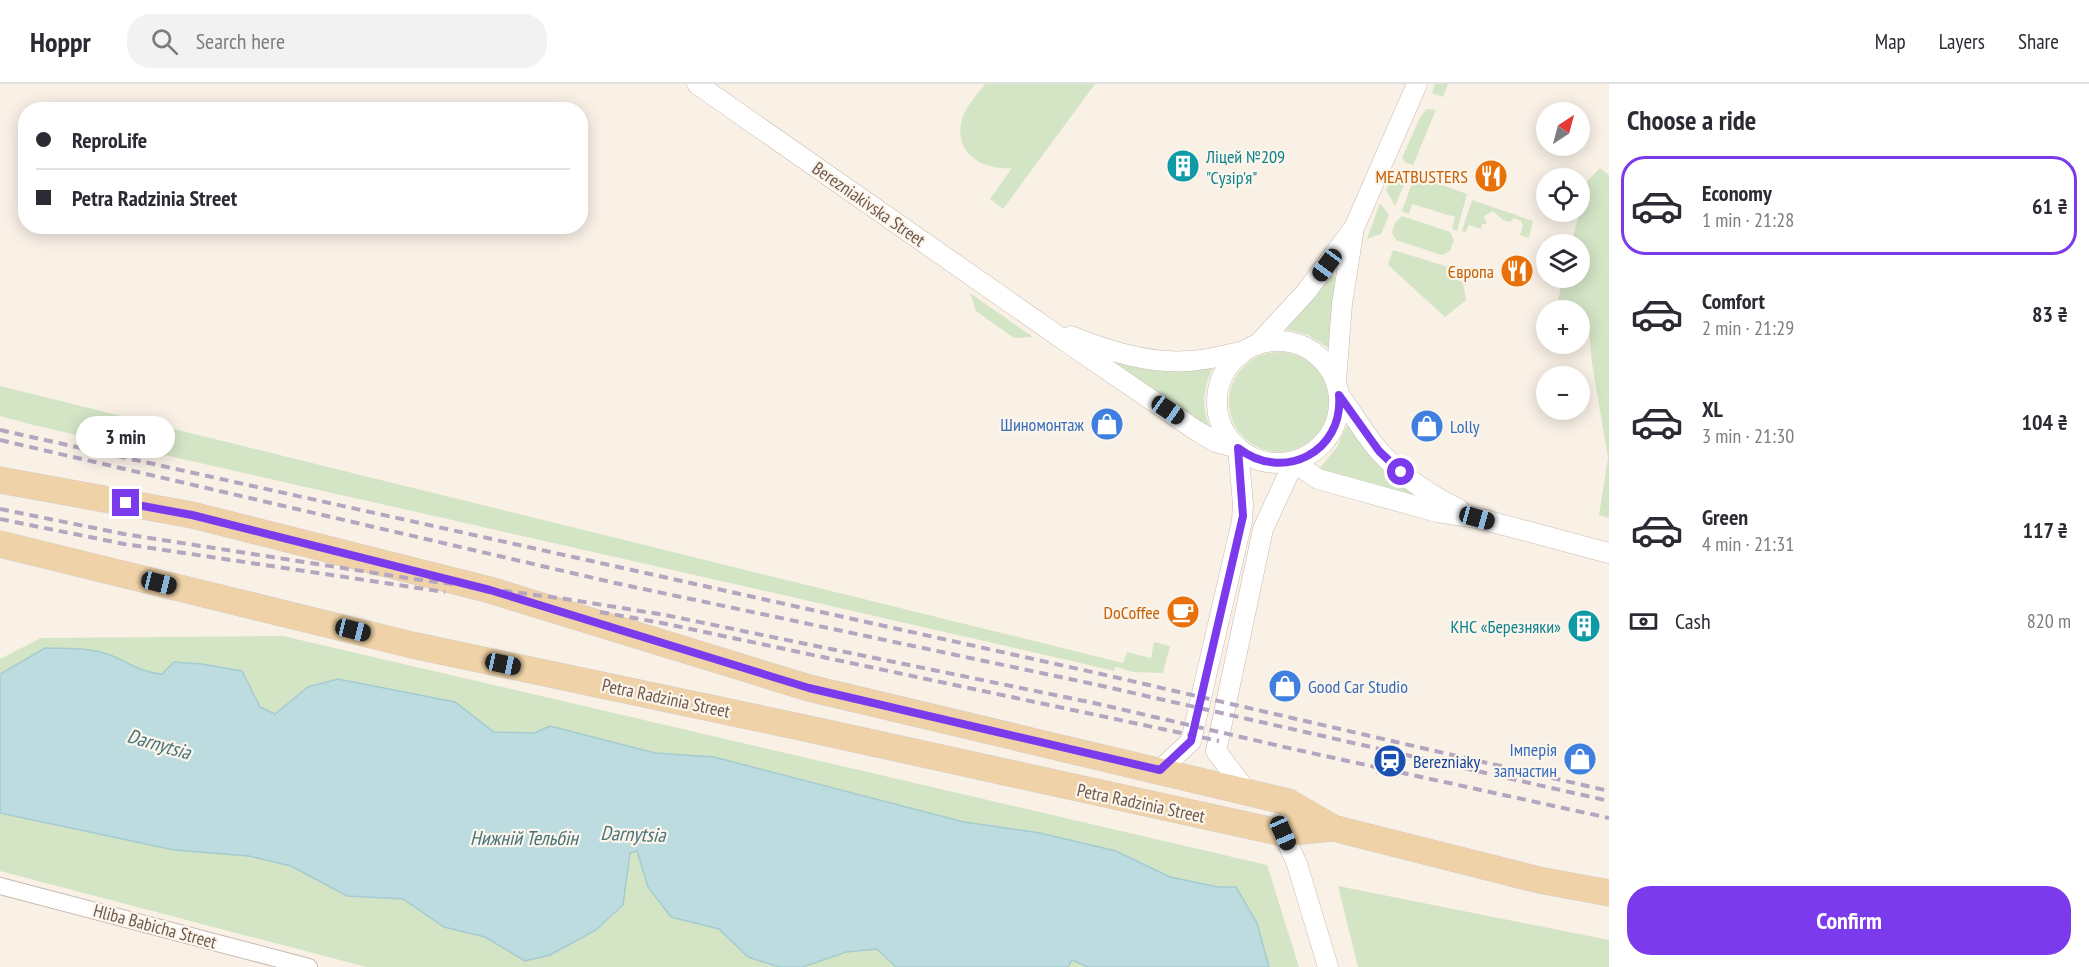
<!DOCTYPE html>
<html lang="en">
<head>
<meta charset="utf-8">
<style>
  :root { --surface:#fff; --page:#f2f2f3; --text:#2b2b33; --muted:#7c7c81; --line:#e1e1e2; --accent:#7c3aed }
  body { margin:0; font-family:"PT Sans Narrow",sans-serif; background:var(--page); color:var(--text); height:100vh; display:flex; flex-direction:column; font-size:22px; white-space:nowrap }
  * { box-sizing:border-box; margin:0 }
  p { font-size:20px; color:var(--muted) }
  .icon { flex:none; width:33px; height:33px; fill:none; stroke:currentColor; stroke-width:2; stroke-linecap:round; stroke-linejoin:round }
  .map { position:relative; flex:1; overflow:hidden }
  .drawer { display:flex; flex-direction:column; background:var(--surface); width:480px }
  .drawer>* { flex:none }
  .hud { position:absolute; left:18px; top:18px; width:570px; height:132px; border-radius:24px; box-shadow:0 3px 15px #0003; display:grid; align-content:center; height:132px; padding:0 18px; background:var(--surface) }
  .needle { width:39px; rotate:36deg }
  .buttons { position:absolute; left:1536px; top:18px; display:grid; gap:12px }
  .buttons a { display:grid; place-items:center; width:54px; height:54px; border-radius:50%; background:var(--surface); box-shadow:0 3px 15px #0003; font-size:30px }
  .end { position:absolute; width:27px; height:27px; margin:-14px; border:8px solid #7c3aed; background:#fff; box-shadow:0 0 0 3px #fff }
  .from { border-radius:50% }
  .bubble { position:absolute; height:42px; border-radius:21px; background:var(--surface); box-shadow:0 3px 15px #0003; font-size:20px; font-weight:800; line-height:42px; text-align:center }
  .car { position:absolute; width:18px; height:36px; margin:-18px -9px; border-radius:8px; box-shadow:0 0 4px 2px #0007; background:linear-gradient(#222 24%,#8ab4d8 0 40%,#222 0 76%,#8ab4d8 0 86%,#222 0) }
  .hud b { display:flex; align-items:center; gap:21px; height:57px; font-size:22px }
  .hud b+b { border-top:2px solid var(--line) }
  .hud i { width:15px; height:15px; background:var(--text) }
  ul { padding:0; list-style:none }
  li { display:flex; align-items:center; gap:18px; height:99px; margin:0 12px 9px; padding:0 6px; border:3px solid transparent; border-radius:24px }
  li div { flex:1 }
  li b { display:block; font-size:22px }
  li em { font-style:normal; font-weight:800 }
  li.selected { border-color:var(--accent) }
  li>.icon { width:54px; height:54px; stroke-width:1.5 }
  h2 { padding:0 18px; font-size:27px; line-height:72px }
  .pay { display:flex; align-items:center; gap:15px; height:66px; padding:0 18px; font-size:22px }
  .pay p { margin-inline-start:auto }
  .primary-button { display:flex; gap:12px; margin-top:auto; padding:12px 18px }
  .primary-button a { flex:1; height:69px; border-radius:24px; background:var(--accent); color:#fff; font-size:24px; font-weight:800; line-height:69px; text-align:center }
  header { display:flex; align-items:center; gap:36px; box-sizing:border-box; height:84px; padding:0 30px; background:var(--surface); border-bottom:2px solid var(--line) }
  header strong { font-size:28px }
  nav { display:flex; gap:33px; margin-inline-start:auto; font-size:21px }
  .search { width:420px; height:54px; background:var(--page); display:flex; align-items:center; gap:15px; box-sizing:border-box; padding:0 21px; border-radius:24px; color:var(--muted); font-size:22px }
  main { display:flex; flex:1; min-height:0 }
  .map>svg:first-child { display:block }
  .green { fill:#d4e5c6 }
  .water { fill:#bddce0; stroke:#a5cbd0; stroke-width:1.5 }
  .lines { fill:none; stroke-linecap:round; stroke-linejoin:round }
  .minor-casing { stroke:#c9b9ad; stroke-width:18 }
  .tertiary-casing { stroke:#c9b9ad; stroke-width:21 }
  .primary-casing { stroke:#d4cdca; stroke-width:27 }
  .minor { stroke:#fff; stroke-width:16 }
  .tertiary { stroke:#fff; stroke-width:20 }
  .primary { stroke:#efd2a7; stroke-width:26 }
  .rail { stroke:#b4a6c1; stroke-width:4; stroke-dasharray:9 6; stroke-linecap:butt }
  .route { stroke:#7c3aed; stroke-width:8 }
  .labels { text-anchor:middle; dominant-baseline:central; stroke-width:4.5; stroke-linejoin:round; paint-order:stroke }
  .culture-label { font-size:18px; fill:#0d838f; stroke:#fcf5eb; text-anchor:start }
  .food-label { font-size:18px; fill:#c56008; stroke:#fcf5eb; text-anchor:end }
  .street-label { font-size:18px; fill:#6f594e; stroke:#fcf5eb }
  .shop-label { font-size:18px; fill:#366cbe; stroke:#fcf5eb; text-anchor:end }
  .transit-label { font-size:18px; fill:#164399; stroke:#fcf5eb; text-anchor:start }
  .water-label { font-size:20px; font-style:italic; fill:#477379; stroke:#fcf5eb }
</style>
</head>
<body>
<header>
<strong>Hoppr</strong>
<div class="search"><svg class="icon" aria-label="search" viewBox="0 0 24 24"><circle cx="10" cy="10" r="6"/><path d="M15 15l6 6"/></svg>Search here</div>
<nav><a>Map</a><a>Layers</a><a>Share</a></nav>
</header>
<main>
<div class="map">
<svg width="1609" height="883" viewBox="0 0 1609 883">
  <rect width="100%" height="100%" fill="#f9f1e6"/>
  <g class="green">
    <path d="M 985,0 L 1095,0 L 1003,125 L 990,115 L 1012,84 C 982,87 953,69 962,35 C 965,23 978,10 985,0 Z"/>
    <path d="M 1435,0 L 1448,0 L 1443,13 L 1432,9 Z"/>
    <path d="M 1427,25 L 1436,26 L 1413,81 L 1405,78 L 1402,74 L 1420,33 Z"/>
    <path d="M 1600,84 L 1609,91 L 1609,434 L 1599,431 L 1608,374 L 1592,279 L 1589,245 L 1580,243 L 1580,226 L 1557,226 L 1562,194 L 1580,194 L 1580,160 L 1571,160 L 1588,96 Z"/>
    <path d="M 1395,88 L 1409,89 L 1395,122 L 1386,106 Z"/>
    <path d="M 1415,91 L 1467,110 L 1457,147 L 1452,145 L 1455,133 L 1412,120 L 1409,130 L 1402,127 Z"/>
    <path d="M 1472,116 L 1533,137 L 1529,154 L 1520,151 L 1523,142 L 1521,137 L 1514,134 L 1510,138 L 1503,136 L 1493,127 L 1484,132 L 1487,140 L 1482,140 L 1481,145 L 1469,141 L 1465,149 L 1462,147 Z"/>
    <path d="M 1380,119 L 1389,131 L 1381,150 L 1367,155 Z"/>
    <path d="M 1402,132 L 1450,148 L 1454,156 L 1450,167 L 1442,171 L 1396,156 L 1392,149 L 1395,139 Z"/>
    <path d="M 1393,166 L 1455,185 L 1453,194 L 1463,198 L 1466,216 L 1445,233 L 1388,181 Z"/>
    <path d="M 1331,192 L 1335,193 L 1330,265 L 1308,251 L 1284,245 Z"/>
    <path d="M 970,209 L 1033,253 L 1014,254 L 976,227 Z"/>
    <circle cx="1279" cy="318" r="50"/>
    <path d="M 1103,273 L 1215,280 C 1203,303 1200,323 1212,347 Z"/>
    <path d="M 0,302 L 1123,579 L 1127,568 L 1151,574 L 1154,558 L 1170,562 L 1163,589 L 1133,588 L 1116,583 L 1114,587 C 753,503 391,423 29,340 L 0,332 Z"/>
    <path d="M 1349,337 L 1433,419 L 1325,391 L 1319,385 L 1337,363 Z"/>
    <path d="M 283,552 L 1267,781 L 1299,883 L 1269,883 L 1257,839 L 1236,803 L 1218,803 L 1170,793 L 1120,768 L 1236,883 L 1052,883 L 621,717 L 308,603 L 275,630 L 260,623 L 242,587 L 150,589 L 131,581 L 45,564 L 0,590 L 0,575 L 41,554 Z"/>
    <path d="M 0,729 L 174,766 L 249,772 L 291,782 L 347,812 L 403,815 L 444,843 L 485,853 L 525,877 L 550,871 L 596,846 L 623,822 L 630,769 L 637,767 L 648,803 L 671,833 L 719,845 L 748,873 L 779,883 L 366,883 L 0,787 Z"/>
    <path d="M 1338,802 L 1609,856 L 1609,883 L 1358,883 Z"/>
    <path d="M 877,865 L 896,883 L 803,883 L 846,868 Z"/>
  </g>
  <path class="water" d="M 45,564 C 66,565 90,563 110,571 C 128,578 142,589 162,590 L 174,578 L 202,580 L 242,587 L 260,623 L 275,630 L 308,603 L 338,595 L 455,618 L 494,648 L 534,649 L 550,642 L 655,669 L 714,673 L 964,738 L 1040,749 L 1116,767 L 1170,793 L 1218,803 L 1236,803 L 1257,839 L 1269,883 L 1088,883 L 1072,876 L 1068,883 L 896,883 L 877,865 L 846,868 L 803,883 L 779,883 L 748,873 L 719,845 L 671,833 L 648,803 L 637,767 L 630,769 L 623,821 L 596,846 L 550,871 L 525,877 L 485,853 L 444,843 L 403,815 L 347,812 L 291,782 L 249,772 L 174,766 L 0,729 L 0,590 Z"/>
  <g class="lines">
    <g class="minor-casing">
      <path id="minor" d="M 0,802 L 309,883"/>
    </g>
    <g class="tertiary-casing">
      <g id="tertiary">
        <path d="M 697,0 L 1071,261 L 1197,347 L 1216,358 L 1238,364"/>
        <path d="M 1071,252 C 1107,267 1150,280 1189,277 C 1208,276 1226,271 1244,267"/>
        <circle cx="1278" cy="318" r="61"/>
        <path d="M 1257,261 L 1306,208 L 1354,144 L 1417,0"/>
        <path d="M 1336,297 L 1342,220 L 1353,150"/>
        <path d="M 1339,311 C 1353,329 1364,350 1380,368 C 1402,392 1429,411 1459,425"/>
        <path d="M 1294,378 L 1318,395 L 1437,428 L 1477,434 L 1609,469"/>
        <path d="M 1160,686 L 1191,657 L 1242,437 L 1243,420 L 1238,364"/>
        <path d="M 1247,708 L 1216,667 L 1263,445 L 1294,378"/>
        <path d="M 1283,749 L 1297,780 L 1328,883"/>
      </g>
    </g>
    <g class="primary-casing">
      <g id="primary">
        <path d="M 0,396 L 192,431 L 490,506 L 809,604 L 1288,718 L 1333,744 L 1539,796 L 1609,809"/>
        <path d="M 0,460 L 412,561 L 800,643 L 1283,749 L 1333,744"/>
      </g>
    </g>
    <use href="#minor" class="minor"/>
    <use href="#tertiary" class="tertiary"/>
    <use href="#primary" class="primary"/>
    <g class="rail">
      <path d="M 0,346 L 1101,590 L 1609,707"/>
      <path d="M 0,356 L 615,499 L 1098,601 L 1609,717"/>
      <path d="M 0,425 L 124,450 L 407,494 L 566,515 L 665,531 L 1094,619 L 1293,665 L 1609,734"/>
      <path d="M 0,435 L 124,460 L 445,508"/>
      <path d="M 600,528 L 662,539 L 1219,657"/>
    </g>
  </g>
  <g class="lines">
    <path class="route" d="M 126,419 L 192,431 L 490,506 L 809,604 L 1160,686 L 1191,657 L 1243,432 L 1238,364 C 1283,399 1344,368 1339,311 L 1379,367 L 1401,388"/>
  </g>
  <defs>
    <g id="building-disc" transform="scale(1.725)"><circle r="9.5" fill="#0f9aa8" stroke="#fcf5eb"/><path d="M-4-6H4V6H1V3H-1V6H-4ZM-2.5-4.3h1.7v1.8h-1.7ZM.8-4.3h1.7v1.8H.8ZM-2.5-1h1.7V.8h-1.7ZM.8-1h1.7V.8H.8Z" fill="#fff"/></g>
    <g id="restaurant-disc" transform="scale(1.725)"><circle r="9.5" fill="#e8710a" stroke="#fcf5eb"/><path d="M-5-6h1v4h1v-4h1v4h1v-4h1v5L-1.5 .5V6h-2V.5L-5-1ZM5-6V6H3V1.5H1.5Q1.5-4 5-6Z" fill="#fff"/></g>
    <g id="shop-disc" transform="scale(1.725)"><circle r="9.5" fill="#3f7fe0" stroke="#fcf5eb"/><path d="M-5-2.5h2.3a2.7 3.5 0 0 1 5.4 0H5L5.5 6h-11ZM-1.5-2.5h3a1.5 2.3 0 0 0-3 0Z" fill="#fff"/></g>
    <g id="cafe-disc" transform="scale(1.725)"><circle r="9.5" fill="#e8710a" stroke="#fcf5eb"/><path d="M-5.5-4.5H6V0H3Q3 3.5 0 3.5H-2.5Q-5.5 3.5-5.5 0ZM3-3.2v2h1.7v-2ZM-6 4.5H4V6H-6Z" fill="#fff"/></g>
    <g id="station-disc" transform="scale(1.725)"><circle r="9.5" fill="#1a4fb4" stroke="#fcf5eb"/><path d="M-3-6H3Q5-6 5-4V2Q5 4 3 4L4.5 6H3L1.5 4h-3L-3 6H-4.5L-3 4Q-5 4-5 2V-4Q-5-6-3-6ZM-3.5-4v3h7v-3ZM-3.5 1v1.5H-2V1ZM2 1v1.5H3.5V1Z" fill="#fff"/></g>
  </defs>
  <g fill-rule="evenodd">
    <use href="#building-disc" x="1183" y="82"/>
    <use href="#restaurant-disc" x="1491" y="92"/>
    <use href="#restaurant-disc" x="1517" y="187"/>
    <use href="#shop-disc" x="1107" y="340"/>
    <use href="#shop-disc" x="1427" y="342"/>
    <use href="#cafe-disc" x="1183" y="528"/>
    <use href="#building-disc" x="1584" y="542"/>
    <use href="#shop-disc" x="1285" y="602"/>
    <use href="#shop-disc" x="1580" y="675"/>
    <use href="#station-disc" x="1390" y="677"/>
  </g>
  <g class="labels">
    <g class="culture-label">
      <text x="1206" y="72">Ліцей №209<tspan x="1206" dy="21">"Сузір'я"</tspan></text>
      <text x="1561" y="542" text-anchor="end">КНС «Березняки»</text>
    </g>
    <g class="food-label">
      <text x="1468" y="92">MEATBUSTERS</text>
      <text x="1494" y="187">Європа</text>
      <text x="1160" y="528">DoCoffee</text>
    </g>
    <g class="street-label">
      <text transform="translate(869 120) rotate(35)">Berezniakivska Street</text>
      <text transform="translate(666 614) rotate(12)">Petra Radzinia Street</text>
      <text transform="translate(1141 719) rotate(12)">Petra Radzinia Street</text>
      <text transform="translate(155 842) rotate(15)">Hliba Babicha Street</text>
    </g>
    <g class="shop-label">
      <text x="1084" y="340">Шиномонтаж</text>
      <text x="1450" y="342" text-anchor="start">Lolly</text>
      <text x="1308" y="602" text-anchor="start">Good Car Studio</text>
      <text x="1557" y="665">Імперія<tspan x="1557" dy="21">запчастин</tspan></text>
    </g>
    <g class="transit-label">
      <text x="1413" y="677">Berezniaky</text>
    </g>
    <g class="water-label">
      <text transform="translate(159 660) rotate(16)">Darnytsia</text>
      <text transform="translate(633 750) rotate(2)">Darnytsia</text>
      <text x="524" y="754">Нижній Тельбін</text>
    </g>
  </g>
</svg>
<div class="buttons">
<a><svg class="needle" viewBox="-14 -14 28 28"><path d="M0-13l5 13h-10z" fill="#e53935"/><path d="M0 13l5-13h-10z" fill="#7c7c81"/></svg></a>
<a><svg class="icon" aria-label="locate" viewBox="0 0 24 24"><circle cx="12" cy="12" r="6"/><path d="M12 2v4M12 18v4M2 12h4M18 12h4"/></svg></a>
<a><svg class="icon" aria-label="layers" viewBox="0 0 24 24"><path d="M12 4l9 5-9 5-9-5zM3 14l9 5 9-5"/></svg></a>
<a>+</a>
<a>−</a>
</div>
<i class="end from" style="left:1401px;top:388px"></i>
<i class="end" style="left:126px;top:419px"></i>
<div class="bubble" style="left:76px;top:332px;width:99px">3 min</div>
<i class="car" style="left:1327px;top:181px;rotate:217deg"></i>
<i class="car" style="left:1168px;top:326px;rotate:125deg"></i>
<i class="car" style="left:1477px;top:434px;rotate:106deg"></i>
<i class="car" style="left:159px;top:499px;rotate:104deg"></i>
<i class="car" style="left:353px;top:546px;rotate:104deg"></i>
<i class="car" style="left:503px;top:580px;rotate:102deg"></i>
<i class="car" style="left:1283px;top:749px;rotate:156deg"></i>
<div class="hud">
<b><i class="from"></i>ReproLife</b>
<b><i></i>Petra Radzinia Street</b>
</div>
</div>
<section class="drawer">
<h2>Choose a ride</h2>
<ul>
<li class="selected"><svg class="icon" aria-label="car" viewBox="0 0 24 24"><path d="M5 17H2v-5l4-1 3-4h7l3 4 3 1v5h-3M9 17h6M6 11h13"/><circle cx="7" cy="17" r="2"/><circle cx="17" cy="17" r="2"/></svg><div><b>Economy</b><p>1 min · 21:28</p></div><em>61 ₴</em></li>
<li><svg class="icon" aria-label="car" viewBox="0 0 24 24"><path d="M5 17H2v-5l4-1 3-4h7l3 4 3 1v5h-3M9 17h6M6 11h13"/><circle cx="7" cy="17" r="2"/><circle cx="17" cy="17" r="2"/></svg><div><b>Comfort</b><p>2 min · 21:29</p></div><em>83 ₴</em></li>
<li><svg class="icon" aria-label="car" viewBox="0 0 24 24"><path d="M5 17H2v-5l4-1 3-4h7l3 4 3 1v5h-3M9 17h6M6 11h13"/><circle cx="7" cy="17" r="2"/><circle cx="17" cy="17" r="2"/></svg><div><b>XL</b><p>3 min · 21:30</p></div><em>104 ₴</em></li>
<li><svg class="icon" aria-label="car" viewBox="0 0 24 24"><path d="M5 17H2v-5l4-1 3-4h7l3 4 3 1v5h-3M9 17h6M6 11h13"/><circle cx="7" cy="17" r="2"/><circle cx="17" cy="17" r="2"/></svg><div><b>Green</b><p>4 min · 21:31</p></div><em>117 ₴</em></li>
</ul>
<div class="pay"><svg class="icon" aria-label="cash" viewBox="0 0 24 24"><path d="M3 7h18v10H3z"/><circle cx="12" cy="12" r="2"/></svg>Cash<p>820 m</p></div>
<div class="primary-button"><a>Confirm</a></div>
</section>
</main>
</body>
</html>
